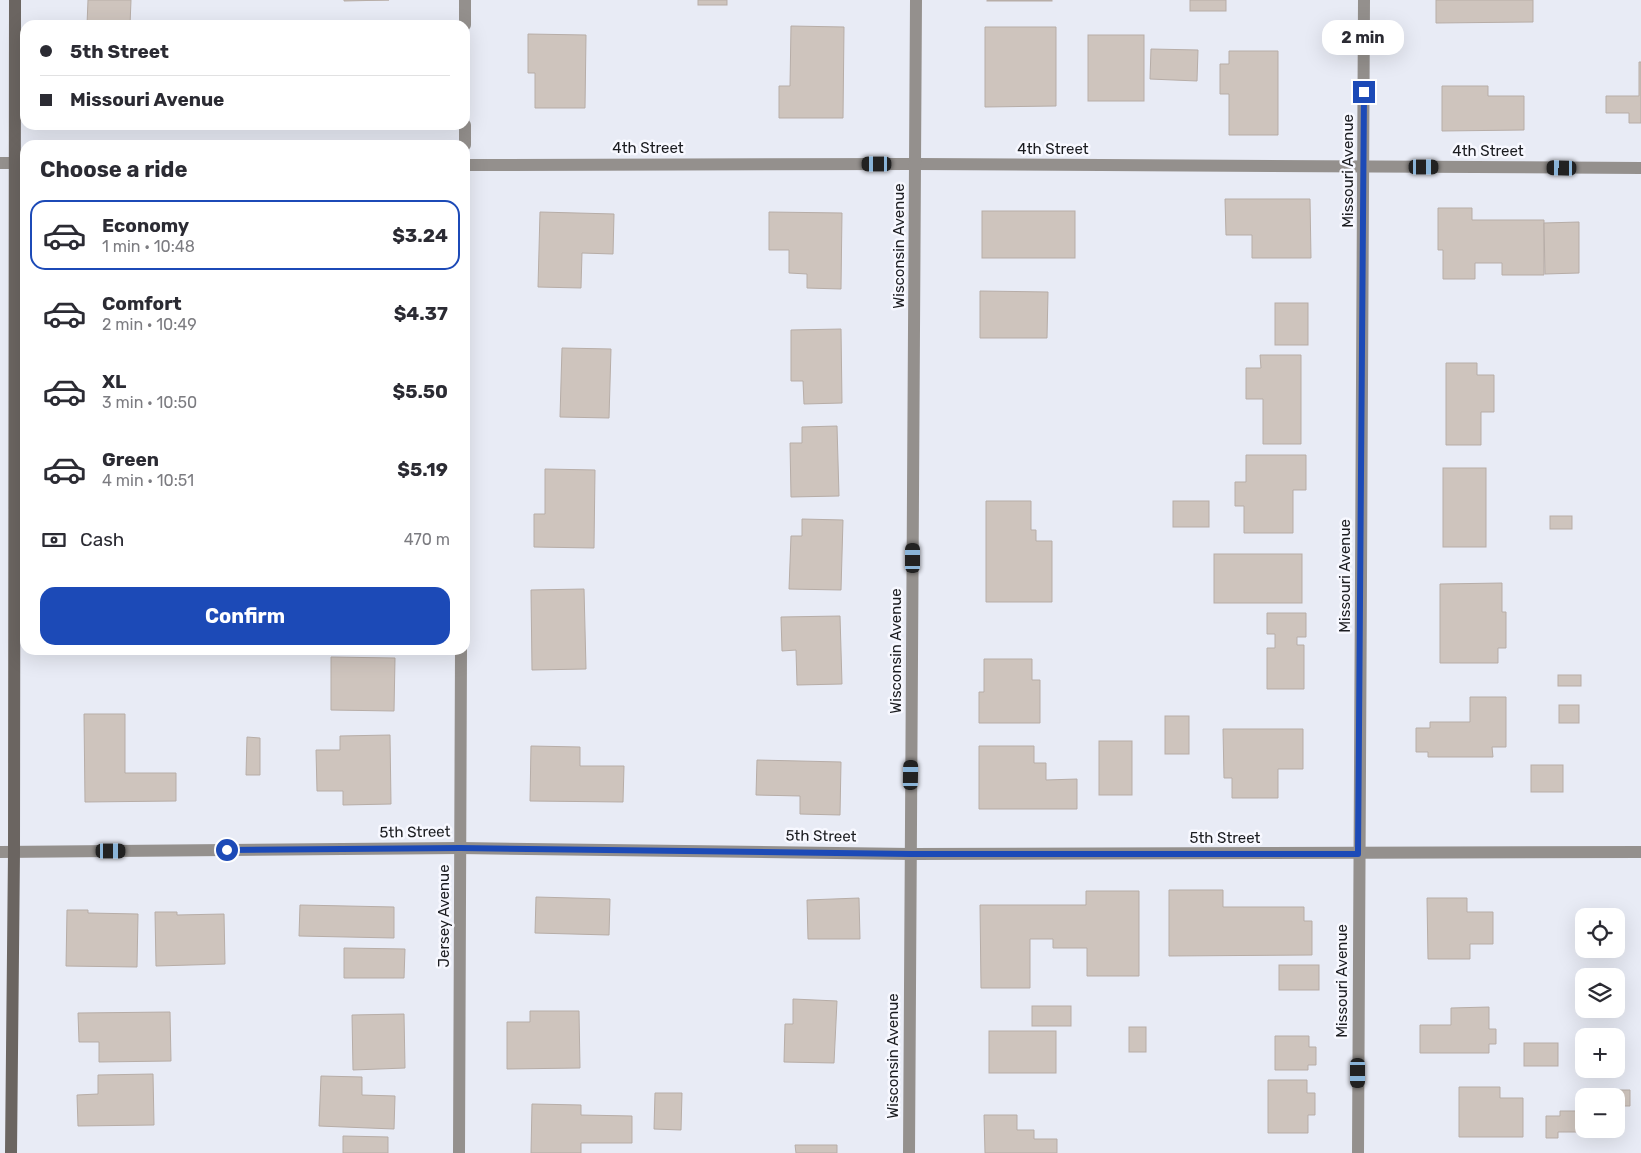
<!DOCTYPE html>
<html lang="en">
<head>
<meta charset="utf-8">
<style>
  :root { --surface:#fff; --page:#f2f2f3; --text:#2b2b33; --muted:#7c7c81; --line:#e1e1e2; --accent:#1c4ab7 }
  body { margin:0; font-family:Rubik,sans-serif; background:var(--page); color:var(--text); height:100vh; display:flex; flex-direction:column; font-size:19px; white-space:nowrap }
  * { box-sizing:border-box; margin:0 }
  p { font-size:16px; color:var(--muted) }
  .icon { flex:none; width:28px; height:28px; fill:none; stroke:currentColor; stroke-width:2; stroke-linecap:round; stroke-linejoin:round }
  .map { position:relative; flex:1; overflow:hidden }
  .details { position:absolute; left:20px; top:140px; width:450px; height:515px; display:flex; flex-direction:column; background:var(--surface); border-radius:15px; box-shadow:0 5px 20px #0002 }
  .details>* { flex:none }
  .guide { position:absolute; left:20px; top:20px; width:450px; height:110px; border-radius:15px; box-shadow:0 5px 20px #0002; display:grid; align-content:center; height:110px; padding:0 20px; background:var(--surface) }
  .fabs { position:absolute; left:1575px; top:908px; display:grid; gap:10px }
  .fabs a { display:grid; place-items:center; width:50px; height:50px; border-radius:10px; background:var(--surface); box-shadow:0 5px 20px #0002; font-size:25px }
  .end { position:absolute; width:22px; height:22px; margin:-11px; border:6px solid #1c4ab7; background:#fff; box-shadow:0 0 0 2px #fff }
  .from { border-radius:50% }
  .bubble { position:absolute; height:35px; border-radius:15px; background:var(--surface); box-shadow:0 5px 20px #0002; font-size:16px; font-weight:700; line-height:35px; text-align:center }
  .car { position:absolute; width:15px; height:30px; margin:-15px -8px; border-radius:6px; box-shadow:0 0 4px 1px #0007; background:linear-gradient(#222 24%,#8ab4d8 0 40%,#222 0 76%,#8ab4d8 0 86%,#222 0) }
  .guide b { display:flex; align-items:center; gap:18px; height:48px; font-size:19px }
  .guide b+b { border-top:1px solid var(--line) }
  .guide i { width:12px; height:12px; background:var(--text) }
  ul { padding:0; list-style:none }
  li { display:flex; align-items:center; gap:15px; height:70px; margin:0 10px 8px; padding:0 10px; border:2px solid transparent; border-radius:15px }
  li div { flex:1 }
  li b { display:block; font-size:19px }
  li em { font-style:normal; font-weight:700 }
  li.current { border-color:var(--accent) }
  li>.icon { width:45px; height:45px; stroke-width:1.5 }
  h2 { padding:0 20px; font-size:22px; line-height:60px }
  .pay { display:flex; align-items:center; gap:12px; height:55px; padding:0 20px; font-size:19px }
  .pay p { margin-inline-start:auto }
  .action { display:flex; gap:10px; margin-top:auto; padding:10px 20px }
  .action a { flex:1; height:58px; border-radius:15px; background:var(--accent); color:#fff; font-size:20px; font-weight:700; line-height:58px; text-align:center }
  .map>svg:first-child { display:block }
  .building { fill:#cec4bd; stroke:#b7ada7 }
  .lines { fill:none; stroke-linecap:round; stroke-linejoin:round }
  .street { stroke:#94908d; stroke-width:12 }
  .secondary { stroke:#6b6561; stroke-width:12 }
  .route { stroke:#1c4ab7; stroke-width:6 }
  .labels { text-anchor:middle; dominant-baseline:central; stroke-width:5; stroke-linejoin:round; paint-order:stroke }
  .street-label { font-size:15px; fill:#1b1c20; stroke:#f7f8ff }
</style>
</head>
<body>
<div class="map">
<svg width="1641" height="1153" viewBox="0 0 1641 1153">
  <rect width="100%" height="100%" fill="#e8ebf5"/>
  <g class="building">
    <path d="M 88,0 L 131,0 L 130,25 L 87,25 Z"/>
    <path d="M 344,0 L 389,0 L 344,1 Z"/>
    <rect x="698" y="0" width="29" height="5"/>
    <rect x="987" y="0" width="65" height="1"/>
    <rect x="1190" y="0" width="36" height="11"/>
    <path d="M 1436,0 L 1533,0 L 1533,22 L 1436,23 Z"/>
    <path d="M 791,26 L 844,27 L 843,118 L 779,118 L 779,86 L 790,86 Z"/>
    <path d="M 985,27 L 1056,27 L 1056,106 L 985,107 Z"/>
    <path d="M 528,34 L 586,35 L 585,108 L 535,108 L 535,73 L 528,73 Z"/>
    <rect x="1088" y="35" width="56" height="66"/>
    <path d="M 1151,49 L 1198,50 L 1197,81 L 1150,79 Z"/>
    <path d="M 1229,51 L 1278,51 L 1278,135 L 1229,135 L 1229,94 L 1220,94 L 1220,64 L 1229,64 Z"/>
    <path d="M 1639,62 L 1641,62 L 1641,123 L 1629,123 L 1629,113 L 1606,113 L 1606,96 L 1639,96 Z"/>
    <path d="M 1442,86 L 1488,86 L 1488,96 L 1524,96 L 1524,130 L 1442,131 Z"/>
    <path d="M 1225,199 L 1310,199 L 1311,258 L 1252,258 L 1252,235 L 1226,235 Z"/>
    <path d="M 1438,208 L 1472,208 L 1472,220 L 1544,220 L 1544,275 L 1502,275 L 1502,263 L 1475,263 L 1475,279 L 1443,279 L 1443,250 L 1438,250 Z"/>
    <rect x="982" y="211" width="93" height="47"/>
    <path d="M 540,212 L 614,214 L 613,254 L 582,253 L 581,288 L 538,287 Z"/>
    <path d="M 769,212 L 842,213 L 841,289 L 807,288 L 807,274 L 789,273 L 789,250 L 769,250 Z"/>
    <path d="M 1579,222 L 1579,273 L 1545,274 L 1544,223 Z"/>
    <path d="M 980,291 L 1048,292 L 1047,338 L 980,338 Z"/>
    <rect x="1275" y="303" width="33" height="42"/>
    <path d="M 841,329 L 842,403 L 804,404 L 803,381 L 791,381 L 791,330 Z"/>
    <path d="M 562,348 L 611,349 L 609,418 L 560,417 Z"/>
    <path d="M 1260,355 L 1301,355 L 1301,444 L 1263,444 L 1263,399 L 1246,399 L 1246,368 L 1261,368 Z"/>
    <path d="M 1446,363 L 1477,363 L 1477,375 L 1494,375 L 1494,412 L 1481,412 L 1481,445 L 1446,445 Z"/>
    <path d="M 837,426 L 839,496 L 791,497 L 790,443 L 802,443 L 802,427 Z"/>
    <path d="M 1246,455 L 1306,455 L 1306,490 L 1293,490 L 1293,533 L 1244,533 L 1244,506 L 1235,506 L 1235,482 L 1246,482 Z"/>
    <rect x="1443" y="468" width="43" height="79"/>
    <path d="M 545,469 L 595,470 L 594,548 L 534,547 L 534,514 L 545,514 Z"/>
    <path d="M 986,501 L 1031,501 L 1031,530 L 1036,530 L 1036,541 L 1052,541 L 1052,602 L 986,602 Z"/>
    <rect x="1173" y="501" width="36" height="26"/>
    <rect x="1550" y="516" width="22" height="13"/>
    <path d="M 802,519 L 843,520 L 841,590 L 789,589 L 791,536 L 802,536 Z"/>
    <rect x="1214" y="554" width="88" height="49"/>
    <path d="M 1502,583 L 1502,612 L 1506,612 L 1506,648 L 1498,648 L 1498,663 L 1440,663 L 1440,584 Z"/>
    <path d="M 584,589 L 586,669 L 532,670 L 531,590 Z"/>
    <path d="M 1267,613 L 1306,613 L 1306,637 L 1297,637 L 1297,645 L 1304,645 L 1304,689 L 1267,689 L 1267,648 L 1275,648 L 1275,634 L 1267,634 Z"/>
    <path d="M 840,616 L 842,684 L 797,685 L 796,650 L 782,651 L 781,617 Z"/>
    <path d="M 331,657 L 395,658 L 394,711 L 331,710 Z"/>
    <path d="M 984,659 L 1032,659 L 1032,680 L 1040,680 L 1040,723 L 979,723 L 979,692 L 984,692 Z"/>
    <rect x="1558" y="675" width="23" height="11"/>
    <path d="M 1470,697 L 1506,697 L 1506,747 L 1492,747 L 1493,757 L 1428,757 L 1428,752 L 1416,752 L 1416,728 L 1430,728 L 1430,722 L 1470,722 Z"/>
    <rect x="1559" y="705" width="20" height="18"/>
    <path d="M 84,714 L 125,714 L 125,773 L 176,773 L 176,801 L 85,802 Z"/>
    <rect x="1165" y="716" width="24" height="38"/>
    <path d="M 1223,729 L 1303,729 L 1303,769 L 1278,769 L 1278,798 L 1232,798 L 1232,778 L 1224,778 Z"/>
    <path d="M 390,735 L 391,804 L 343,805 L 343,791 L 317,791 L 316,750 L 340,750 L 340,736 Z"/>
    <path d="M 247,737 L 260,738 L 260,775 L 246,775 Z"/>
    <rect x="1099" y="741" width="33" height="54"/>
    <path d="M 531,746 L 580,747 L 580,766 L 624,766 L 623,802 L 530,801 Z"/>
    <path d="M 979,746 L 1034,746 L 1034,763 L 1046,763 L 1046,780 L 1077,779 L 1077,809 L 979,809 Z"/>
    <path d="M 757,760 L 841,762 L 840,815 L 800,814 L 800,796 L 756,795 Z"/>
    <rect x="1531" y="765" width="32" height="27"/>
    <path d="M 1169,890 L 1223,890 L 1223,907 L 1304,907 L 1304,921 L 1312,921 L 1312,955 L 1169,956 Z"/>
    <path d="M 1086,891 L 1139,891 L 1139,976 L 1087,976 L 1087,948 L 1053,948 L 1053,939 L 1030,939 L 1030,988 L 981,988 L 980,905 L 1086,905 Z"/>
    <path d="M 536,897 L 610,899 L 609,935 L 535,933 Z"/>
    <path d="M 859,898 L 860,939 L 808,939 L 807,900 Z"/>
    <path d="M 1427,898 L 1467,898 L 1467,912 L 1493,912 L 1493,944 L 1470,944 L 1470,959 L 1428,959 Z"/>
    <path d="M 300,905 L 394,907 L 394,938 L 299,936 Z"/>
    <path d="M 67,910 L 88,910 L 88,913 L 138,914 L 137,967 L 66,966 Z"/>
    <path d="M 155,912 L 177,912 L 177,915 L 224,914 L 225,964 L 156,966 Z"/>
    <path d="M 344,948 L 405,949 L 404,978 L 344,978 Z"/>
    <rect x="1279" y="965" width="40" height="25"/>
    <path d="M 793,999 L 837,1001 L 834,1063 L 784,1062 L 785,1024 L 793,1024 Z"/>
    <rect x="1032" y="1006" width="39" height="20"/>
    <path d="M 1489,1007 L 1489,1029 L 1496,1029 L 1496,1044 L 1489,1044 L 1489,1053 L 1420,1053 L 1420,1025 L 1451,1025 L 1451,1008 Z"/>
    <path d="M 530,1011 L 579,1011 L 580,1068 L 507,1069 L 507,1022 L 530,1022 Z"/>
    <path d="M 170,1012 L 171,1061 L 99,1062 L 99,1042 L 79,1042 L 78,1013 Z"/>
    <path d="M 404,1014 L 405,1068 L 353,1070 L 352,1015 Z"/>
    <rect x="1129" y="1027" width="17" height="25"/>
    <rect x="989" y="1031" width="67" height="42"/>
    <path d="M 1275,1036 L 1309,1036 L 1309,1047 L 1316,1047 L 1316,1065 L 1308,1065 L 1308,1070 L 1275,1070 Z"/>
    <rect x="1524" y="1043" width="34" height="23"/>
    <path d="M 153,1074 L 154,1125 L 78,1126 L 77,1095 L 98,1094 L 98,1075 Z"/>
    <path d="M 321,1076 L 362,1077 L 362,1095 L 395,1096 L 394,1129 L 319,1126 Z"/>
    <path d="M 1268,1080 L 1307,1080 L 1307,1093 L 1315,1093 L 1315,1115 L 1308,1115 L 1308,1133 L 1268,1133 Z"/>
    <path d="M 1459,1087 L 1500,1087 L 1500,1098 L 1523,1098 L 1523,1137 L 1459,1137 Z"/>
    <path d="M 1603,1090 L 1630,1090 L 1630,1106 L 1616,1106 L 1616,1096 L 1603,1096 Z"/>
    <path d="M 655,1093 L 682,1093 L 681,1130 L 654,1129 Z"/>
    <path d="M 532,1104 L 581,1105 L 581,1115 L 632,1116 L 632,1143 L 581,1143 L 581,1153 L 531,1153 Z"/>
    <path d="M 1560,1111 L 1583,1111 L 1583,1132 L 1558,1132 L 1558,1138 L 1546,1138 L 1546,1116 L 1560,1116 Z"/>
    <path d="M 984,1115 L 1017,1115 L 1017,1130 L 1034,1130 L 1034,1139 L 1057,1139 L 1057,1153 L 985,1153 Z"/>
    <path d="M 343,1136 L 388,1137 L 388,1153 L 343,1153 Z"/>
    <path d="M 795,1145 L 837,1145 L 837,1153 L 796,1153 Z"/>
  </g>
  <g class="lines">
    <g class="street">
      <path d="M 465,25 L 465,0"/>
      <path d="M 465,145 L 465,125"/>
      <path d="M 0,163 L 25,163"/>
      <path d="M 465,165 L 916,164 L 1641,168"/>
      <path d="M 0,852 L 460,848 L 911,854 L 1641,852"/>
      <path d="M 459,1153 L 461,650"/>
      <path d="M 909,1153 L 916,0"/>
      <path d="M 1358,1153 L 1364,0"/>
    </g>
    <path class="secondary" d="M 11,1153 L 14,852 L 15,0"/>
  </g>
  <g class="lines">
    <path class="route" d="M 227,850 L 460,848 L 911,854 L 1358,854 L 1364,92"/>
  </g>
  <g class="labels">
    <g class="street-label">
      <text x="648" y="148">4th Street</text>
      <text x="1053" y="149">4th Street</text>
      <text x="1488" y="151">4th Street</text>
      <text transform="translate(1348 171) rotate(-90)">Missouri Avenue</text>
      <text transform="translate(899 246) rotate(-90)">Wisconsin Avenue</text>
      <text transform="translate(1345 576) rotate(-90)">Missouri Avenue</text>
      <text transform="translate(896 651) rotate(-90)">Wisconsin Avenue</text>
      <text transform="translate(415 832) rotate(-1)">5th Street</text>
      <text transform="translate(821 836) rotate(1)">5th Street</text>
      <text x="1225" y="838">5th Street</text>
      <text transform="translate(444 916) rotate(-90)">Jersey Avenue</text>
      <text transform="translate(1342 981) rotate(-90)">Missouri Avenue</text>
      <text transform="translate(893 1056) rotate(-90)">Wisconsin Avenue</text>
    </g>
  </g>
</svg>
<div class="fabs">
<a><svg class="icon" aria-label="locate" viewBox="0 0 24 24"><circle cx="12" cy="12" r="6"/><path d="M12 2v4M12 18v4M2 12h4M18 12h4"/></svg></a>
<a><svg class="icon" aria-label="layers" viewBox="0 0 24 24"><path d="M12 4l9 5-9 5-9-5zM3 14l9 5 9-5"/></svg></a>
<a>+</a>
<a>−</a>
</div>
<i class="end from" style="left:227px;top:850px"></i>
<i class="end" style="left:1364px;top:92px"></i>
<div class="bubble" style="left:1322px;top:20px;width:82px">2 min</div>
<i class="car" style="left:877px;top:164px;rotate:270deg"></i>
<i class="car" style="left:1424px;top:167px;rotate:90deg"></i>
<i class="car" style="left:1562px;top:168px;rotate:271deg"></i>
<i class="car" style="left:913px;top:558px;rotate:0deg"></i>
<i class="car" style="left:911px;top:775px;rotate:1deg"></i>
<i class="car" style="left:111px;top:851px;rotate:90deg"></i>
<i class="car" style="left:1358px;top:1073px;rotate:180deg"></i>
<div class="guide">
<b><i class="from"></i>5th Street</b>
<b><i></i>Missouri Avenue</b>
</div>
<section class="details">
<h2>Choose a ride</h2>
<ul>
<li class="current"><svg class="icon" aria-label="car" viewBox="0 0 24 24"><path d="M5 17H2v-5l4-1 3-4h7l3 4 3 1v5h-3M9 17h6M6 11h13"/><circle cx="7" cy="17" r="2"/><circle cx="17" cy="17" r="2"/></svg><div><b>Economy</b><p>1 min · 10:48</p></div><em>$3.24</em></li>
<li><svg class="icon" aria-label="car" viewBox="0 0 24 24"><path d="M5 17H2v-5l4-1 3-4h7l3 4 3 1v5h-3M9 17h6M6 11h13"/><circle cx="7" cy="17" r="2"/><circle cx="17" cy="17" r="2"/></svg><div><b>Comfort</b><p>2 min · 10:49</p></div><em>$4.37</em></li>
<li><svg class="icon" aria-label="car" viewBox="0 0 24 24"><path d="M5 17H2v-5l4-1 3-4h7l3 4 3 1v5h-3M9 17h6M6 11h13"/><circle cx="7" cy="17" r="2"/><circle cx="17" cy="17" r="2"/></svg><div><b>XL</b><p>3 min · 10:50</p></div><em>$5.50</em></li>
<li><svg class="icon" aria-label="car" viewBox="0 0 24 24"><path d="M5 17H2v-5l4-1 3-4h7l3 4 3 1v5h-3M9 17h6M6 11h13"/><circle cx="7" cy="17" r="2"/><circle cx="17" cy="17" r="2"/></svg><div><b>Green</b><p>4 min · 10:51</p></div><em>$5.19</em></li>
</ul>
<div class="pay"><svg class="icon" aria-label="cash" viewBox="0 0 24 24"><path d="M3 7h18v10H3z"/><circle cx="12" cy="12" r="2"/></svg>Cash<p>470 m</p></div>
<div class="action"><a>Confirm</a></div>
</section>
</div>
</body>
</html>
